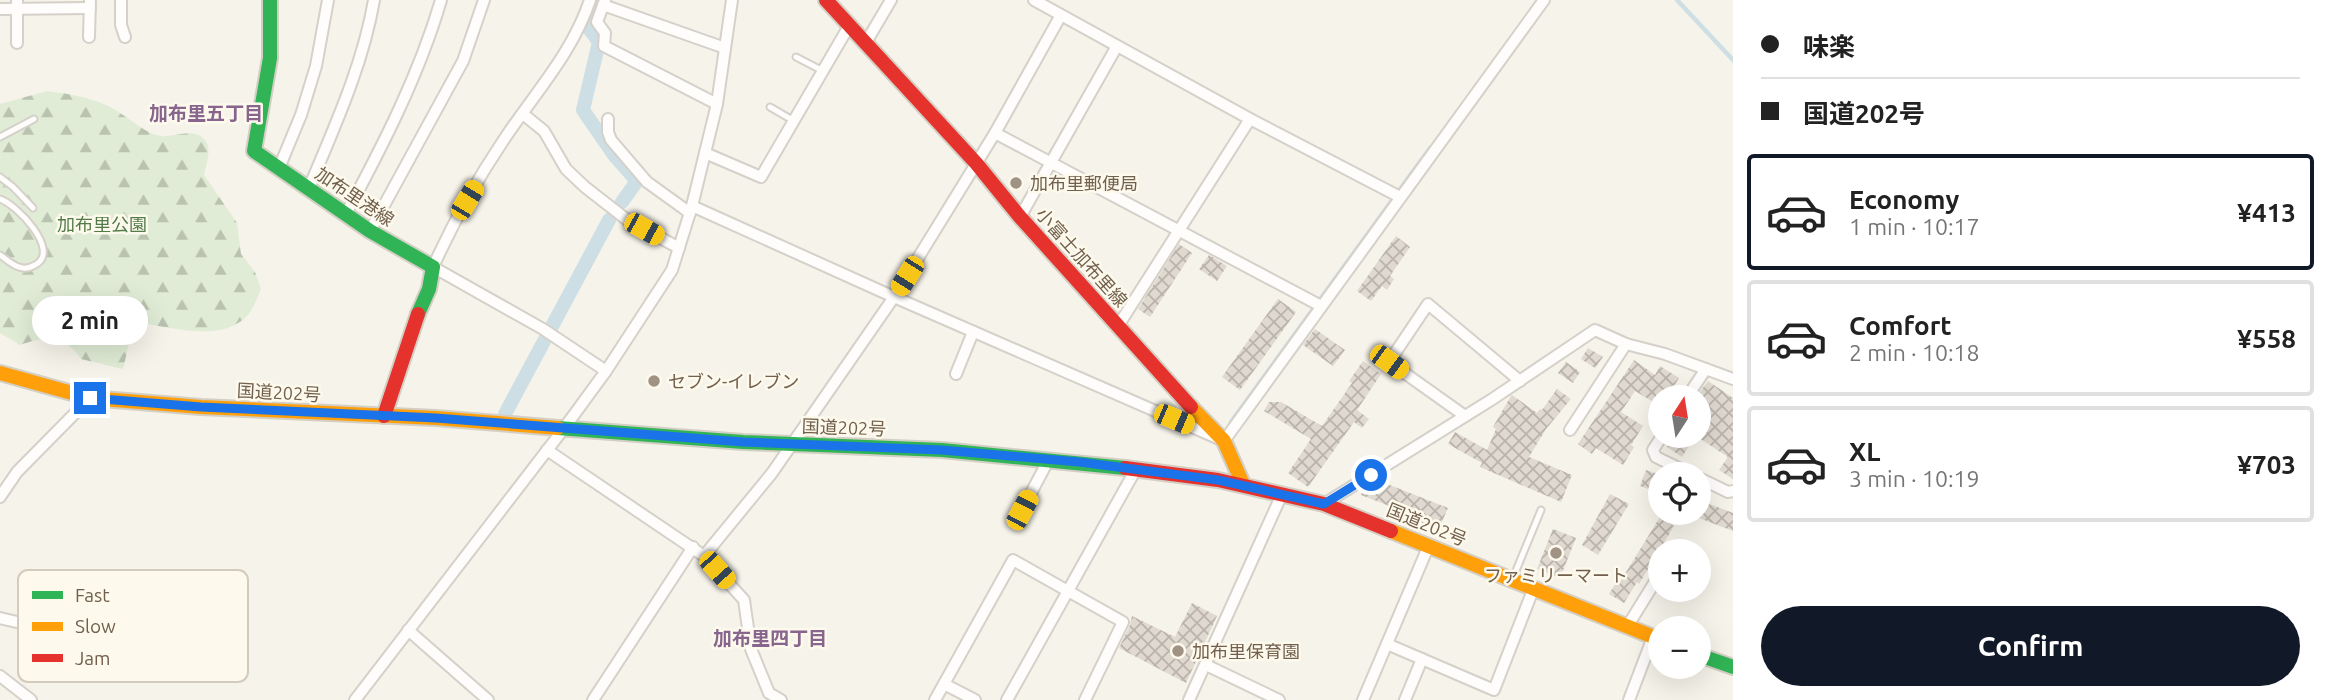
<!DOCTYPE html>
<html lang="en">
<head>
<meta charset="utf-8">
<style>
  :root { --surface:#fff; --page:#f6f6f6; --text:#222; --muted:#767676; --line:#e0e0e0; --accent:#111827 }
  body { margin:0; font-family:Ubuntu,"Noto Sans JP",sans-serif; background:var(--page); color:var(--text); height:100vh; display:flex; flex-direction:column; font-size:26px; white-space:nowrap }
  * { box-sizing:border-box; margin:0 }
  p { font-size:23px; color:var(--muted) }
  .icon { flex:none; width:38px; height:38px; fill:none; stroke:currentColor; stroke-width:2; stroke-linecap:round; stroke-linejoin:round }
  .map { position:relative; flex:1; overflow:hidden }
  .drawer { display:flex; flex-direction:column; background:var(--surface); width:595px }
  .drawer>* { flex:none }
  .banner { display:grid; align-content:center; height:154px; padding:0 28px; background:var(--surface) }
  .needle { width:46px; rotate:12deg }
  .fabs { position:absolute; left:1648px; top:385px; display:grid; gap:14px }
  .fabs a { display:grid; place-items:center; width:63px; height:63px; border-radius:50%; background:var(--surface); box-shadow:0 7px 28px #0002; font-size:35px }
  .end { position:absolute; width:32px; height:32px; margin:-16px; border:9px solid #1a73e8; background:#fff; box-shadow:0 0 0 4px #fff }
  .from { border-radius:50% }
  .bubble { position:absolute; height:49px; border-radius:24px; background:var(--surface); box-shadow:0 7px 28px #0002; font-size:23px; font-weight:600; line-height:49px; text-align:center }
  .car { position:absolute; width:21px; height:42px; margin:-21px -10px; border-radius:9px; box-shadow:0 0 5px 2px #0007; background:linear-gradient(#f5c518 24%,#345 0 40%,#f5c518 0 76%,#345 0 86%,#f5c518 0) }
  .banner b { display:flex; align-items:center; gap:24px; height:66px; font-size:26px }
  .banner b+b { border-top:2px solid var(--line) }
  .banner i { width:18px; height:18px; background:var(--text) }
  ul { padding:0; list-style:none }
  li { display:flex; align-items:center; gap:21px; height:116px; margin:0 14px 10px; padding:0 14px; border:4px solid var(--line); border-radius:7px }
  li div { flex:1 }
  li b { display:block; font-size:26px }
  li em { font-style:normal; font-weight:600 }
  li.current { border-color:var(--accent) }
  li>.icon { width:63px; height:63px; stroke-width:1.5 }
  .cta { display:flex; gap:14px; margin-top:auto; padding:14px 28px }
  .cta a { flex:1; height:80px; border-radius:42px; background:var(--accent); color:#fff; font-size:28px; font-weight:600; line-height:80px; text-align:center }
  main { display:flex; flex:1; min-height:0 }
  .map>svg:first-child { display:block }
  .forest { fill:url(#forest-firs) }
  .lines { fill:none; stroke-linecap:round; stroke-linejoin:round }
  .stream { stroke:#cddfe4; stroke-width:4.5 }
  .canal { stroke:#cddfe4; stroke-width:14 }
  .building { fill:url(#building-cross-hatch) }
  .lane-casing { stroke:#d5d0c9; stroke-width:9 }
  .street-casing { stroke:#d5d0c9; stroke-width:14 }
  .fast-casing { stroke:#d4cfc5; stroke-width:18 }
  .slow-casing { stroke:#d4cfc5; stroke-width:18 }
  .jam-casing { stroke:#d4cfc5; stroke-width:18 }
  .lane { stroke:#fefdfc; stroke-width:5 }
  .street { stroke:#fefdfc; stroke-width:10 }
  .fast { stroke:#30b455; stroke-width:14 }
  .slow { stroke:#ff9f0a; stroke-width:14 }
  .jam { stroke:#e5322d; stroke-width:14 }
  .route { stroke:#1a73e8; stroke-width:9 }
  .poi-dot { fill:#a09384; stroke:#fdf9ec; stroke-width:2.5 }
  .labels { text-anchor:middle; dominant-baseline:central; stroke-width:5; stroke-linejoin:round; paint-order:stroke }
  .poi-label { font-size:18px; fill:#72604d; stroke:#fdf9ec; text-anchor:start }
  .street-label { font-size:18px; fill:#72604d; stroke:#fdf9ec }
  .park-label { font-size:18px; fill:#517c49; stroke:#fdf9ec }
  .neighbourhood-label { font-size:19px; font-weight:bold; fill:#87658d; stroke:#fdf9ec }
  .key { fill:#fdf9ec; stroke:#d3cbbc; stroke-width:2 }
  .key-label { font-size:19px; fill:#72604d }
</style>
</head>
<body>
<main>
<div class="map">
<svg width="1733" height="700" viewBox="0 0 1733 700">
  <defs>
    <pattern id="forest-firs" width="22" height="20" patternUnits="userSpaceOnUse" patternTransform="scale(1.75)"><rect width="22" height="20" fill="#e0ecd6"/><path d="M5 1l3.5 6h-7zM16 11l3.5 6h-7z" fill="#bac3b0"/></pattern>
    <pattern id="building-cross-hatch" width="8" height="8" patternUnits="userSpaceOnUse" patternTransform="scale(1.75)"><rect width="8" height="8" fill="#dfd9d0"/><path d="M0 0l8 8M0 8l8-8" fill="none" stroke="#b9b3ab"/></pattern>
  </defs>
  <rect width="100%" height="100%" fill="#f6f3ea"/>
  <path class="forest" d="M 47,91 C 69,94 90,97 110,107 C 126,115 139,129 156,135 C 170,140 192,126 204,139 C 213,148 206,164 204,175 L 237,223 L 241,254 L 255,272 L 261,289 C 257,298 253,311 245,318 C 217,343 168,326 134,322 L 123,369 L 81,359 C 63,334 47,336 20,345 L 0,333 L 0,104 Z"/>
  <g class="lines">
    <g class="stream">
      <path d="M 1677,0 L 1733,60"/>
      <path d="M 1231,422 L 1430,148"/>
    </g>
    <g class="canal">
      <path d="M 598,0 L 588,27 L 599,42 L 583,110 L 614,155 L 637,181 L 622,202"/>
      <path d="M 505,414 L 609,220"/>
    </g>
  </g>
  <g class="building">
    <path d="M 1396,236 L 1410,247 L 1390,276 L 1394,279 L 1387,290 L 1382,286 L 1371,301 L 1357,291 Z"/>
    <path d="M 1179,244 L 1192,253 L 1150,317 L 1138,309 Z"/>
    <path d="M 1209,255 L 1227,266 L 1217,281 L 1199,269 Z"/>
    <path d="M 1278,299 L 1296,312 L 1240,390 L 1222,377 Z"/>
    <path d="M 1315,329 L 1345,350 L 1333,366 L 1303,345 Z"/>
    <path d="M 1588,348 L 1603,357 L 1595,368 L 1581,359 Z"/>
    <path d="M 1634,360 L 1655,375 L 1660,366 L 1679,378 L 1668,396 L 1661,392 L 1655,403 L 1635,391 L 1621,412 L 1643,426 L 1631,445 L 1634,447 L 1623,465 L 1596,448 L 1592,454 L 1578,444 Z"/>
    <path d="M 1363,361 L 1381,374 L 1357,410 L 1369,419 L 1362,428 L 1354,422 L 1308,487 L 1288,473 L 1311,439 L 1264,411 L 1269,402 L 1281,402 L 1322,426 L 1352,383 L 1349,381 Z"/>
    <path d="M 1566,362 L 1580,372 L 1573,383 L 1558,373 Z"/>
    <path d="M 1708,381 L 1733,398 L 1733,479 L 1719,470 L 1728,457 L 1699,438 L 1699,393 Z"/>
    <path d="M 1557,389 L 1571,399 L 1546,429 L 1529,457 L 1572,475 L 1561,502 L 1480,467 L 1482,463 L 1448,444 L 1455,432 L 1487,450 L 1496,429 L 1493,427 L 1511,396 L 1512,395 L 1537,413 L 1540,409 L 1542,410 Z"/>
    <path d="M 1675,436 L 1680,436 L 1691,443 L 1682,457 L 1667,447 Z"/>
    <path d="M 1646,470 L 1661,475 L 1656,492 L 1640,486 Z"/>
    <path d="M 1377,480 L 1448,508 L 1440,526 L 1426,520 L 1424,524 L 1414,520 L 1415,516 L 1361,495 L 1364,488 Z"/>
    <path d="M 1610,494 L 1629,504 L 1598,555 L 1582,545 Z"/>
    <path d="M 1699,500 L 1733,513 L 1733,531 L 1699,518 Z"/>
    <path d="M 1660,517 L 1674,526 L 1639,584 L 1637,582 L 1624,603 L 1609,594 L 1617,581 L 1620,582 Z"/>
    <path d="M 1553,529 L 1576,538 L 1560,578 L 1537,569 Z"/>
    <path d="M 1192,603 L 1217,616 L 1186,683 L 1119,648 L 1130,625 L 1132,616 L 1175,637 Z"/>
  </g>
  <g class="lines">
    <g class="lane-casing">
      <g id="lane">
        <path d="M 796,57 L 823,71"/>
        <path d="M 770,107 L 794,121"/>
        <path d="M 0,137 L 34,119"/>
        <path d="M 0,177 L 13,187 L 33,208"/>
        <path d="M 0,199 C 16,204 62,251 35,265 C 30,268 24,269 19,267 C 12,265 6,259 0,255"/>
        <path d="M 1513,578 L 1541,510"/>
      </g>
    </g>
    <g class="street-casing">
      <g id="street">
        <path d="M 121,0 L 121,25 L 125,37"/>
        <path d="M 590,0 C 572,54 534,94 503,141 C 476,181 453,223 433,267 L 543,329 L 606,371"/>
        <path d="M 605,0 L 597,22 L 605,33 L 604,46 L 717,104"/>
        <path d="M 1034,0 L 1250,119 L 1400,197"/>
        <path d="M 603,5 L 725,48"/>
        <path d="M 0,9 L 90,8"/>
        <path d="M 89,37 L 90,0"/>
        <path d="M 17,43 L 17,0"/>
        <path d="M 865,44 L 891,0"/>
        <path d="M 523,114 L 544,131 L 566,169 L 585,187 L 626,219 L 679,248"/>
        <path d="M 608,119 L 608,132 L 611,140 L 647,182 L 690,213"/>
        <path d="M 995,133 L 1321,306"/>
        <path d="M 705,153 L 761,177 L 849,26"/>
        <path d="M 279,168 L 301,115 L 316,66 L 328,0"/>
        <path d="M 309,188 C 334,128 363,65 374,0"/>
        <path d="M 692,206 L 894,297 L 1224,441 L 1544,0"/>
        <path d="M 346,214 C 383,145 419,75 441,0"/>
        <path d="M 1020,217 L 1117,46"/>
        <path d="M 370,231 L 463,61 L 484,0"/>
        <path d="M 1118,326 L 1250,119"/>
        <path d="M 956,374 L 973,332"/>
        <path d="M 1687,397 L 1706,369"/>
        <path d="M 1465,416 L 1389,362 L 1428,304 L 1520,381"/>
        <path d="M 1570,430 L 1626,344"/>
        <path d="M 1662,436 L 1653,450 L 1656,457 L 1691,474"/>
        <path d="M 547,450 L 704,556 L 744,600 L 751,649 L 769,693 L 781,700"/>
        <path d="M 1699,478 L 1728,492 L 1733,491"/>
        <path d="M 0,497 L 17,472 L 90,398"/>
        <path d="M 1324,504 L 1491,400 L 1595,330 L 1626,344 L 1665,354 L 1733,379"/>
        <path d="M 1022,510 L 1049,459"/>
        <path d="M 704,556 L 772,473 L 894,297 L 995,133 L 1061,15"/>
        <path d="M 0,618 L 142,651"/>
        <path d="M 1627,627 L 1661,572"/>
        <path d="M 408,630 L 488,700"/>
        <path d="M 1387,644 L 1494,690 L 1533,590"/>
        <path d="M 1206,665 L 1279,700"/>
        <path d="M 0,676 L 31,700"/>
        <path d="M 944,684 L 975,700"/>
        <path d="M 355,700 L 565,427 L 606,371 L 672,270 L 692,206 L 717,104 L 732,0"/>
        <path d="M 593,700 L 693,547"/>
        <path d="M 935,700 L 1013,560 L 1123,622 L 1085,700"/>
        <path d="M 1007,700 L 1136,469"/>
        <path d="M 1189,700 L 1282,494"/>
        <path d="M 1363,700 L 1429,545"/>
        <path d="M 1405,700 L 1422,659"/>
        <path d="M 1629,700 L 1653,637"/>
      </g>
    </g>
    <g class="fast-casing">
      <g id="fast">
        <path d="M 270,0 L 270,58 L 254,151 L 370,231 L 433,267 L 429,289 L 418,314"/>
        <path d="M 558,428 L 743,442 L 942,450 L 1125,468"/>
        <path d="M 1699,655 L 1733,667"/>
      </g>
    </g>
    <g class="slow-casing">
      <g id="slow">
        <path d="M 0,373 L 90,398 L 201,407 L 436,418 L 558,428"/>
        <path d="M 1191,407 L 1224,441 L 1243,484"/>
        <path d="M 1391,531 L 1661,640"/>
      </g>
    </g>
    <g class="jam-casing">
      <g id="jam">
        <path d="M 826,0 L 976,163 L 1020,217 L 1191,407"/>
        <path d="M 384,416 L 418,314"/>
        <path d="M 1125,468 L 1218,480 L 1324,504 L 1391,531"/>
      </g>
    </g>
    <use href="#lane" class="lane"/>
    <use href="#street" class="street"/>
    <use href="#fast" class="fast"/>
    <use href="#slow" class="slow"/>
    <use href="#jam" class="jam"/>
  </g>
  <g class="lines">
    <path class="route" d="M 90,398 L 201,407 L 436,418 L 743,442 L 942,450 L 1079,462 L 1218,480 L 1324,504 L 1371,475"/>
  </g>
  <g class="poi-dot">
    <circle cx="1016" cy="183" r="7"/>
    <circle cx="654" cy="381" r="7"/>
    <circle cx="1556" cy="553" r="7"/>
    <circle cx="1178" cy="651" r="7"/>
  </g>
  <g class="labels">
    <g class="poi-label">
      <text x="1030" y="183">加布里郵便局</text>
      <text x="668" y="381">セブン-イレブン</text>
      <text x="1556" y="575" text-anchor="middle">ファミリーマート</text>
      <text x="1192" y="651">加布里保育園</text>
    </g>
    <g class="street-label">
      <text transform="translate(355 196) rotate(34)">加布里港線</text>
      <text transform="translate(1082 257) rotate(48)">小富士加布里線</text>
      <text transform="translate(279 392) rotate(3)">国道202号</text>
      <text transform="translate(844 427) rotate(2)">国道202号</text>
      <text transform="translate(1427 524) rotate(22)">国道202号</text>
    </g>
    <g class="park-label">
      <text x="102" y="224">加布里公園</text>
    </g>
    <g class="neighbourhood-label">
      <text x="206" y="113">加布里五丁目</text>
      <text x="770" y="638">加布里四丁目</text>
    </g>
  </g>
  <rect x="18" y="570" width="230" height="112" rx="10" class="key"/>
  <rect x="32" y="591" width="31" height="8" fill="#30b455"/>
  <rect x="32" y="622" width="31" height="9" fill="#ff9f0a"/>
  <rect x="32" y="654" width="31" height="8" fill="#e5322d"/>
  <g class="key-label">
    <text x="75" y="602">Fast</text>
    <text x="75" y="633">Slow</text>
    <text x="75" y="665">Jam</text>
  </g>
</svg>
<div class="fabs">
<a><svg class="needle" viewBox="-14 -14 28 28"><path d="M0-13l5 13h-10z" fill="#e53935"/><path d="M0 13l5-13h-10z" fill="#767676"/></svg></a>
<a><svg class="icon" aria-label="locate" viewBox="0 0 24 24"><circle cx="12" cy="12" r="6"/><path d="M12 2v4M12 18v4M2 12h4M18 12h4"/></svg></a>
<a>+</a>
<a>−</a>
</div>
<i class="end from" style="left:1371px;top:475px"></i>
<i class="end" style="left:90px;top:398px"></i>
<div class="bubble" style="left:32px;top:296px;width:116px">2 min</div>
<i class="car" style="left:467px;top:200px;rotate:31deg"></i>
<i class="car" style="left:644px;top:229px;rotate:119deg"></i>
<i class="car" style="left:907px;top:276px;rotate:212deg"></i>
<i class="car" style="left:1389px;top:362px;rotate:126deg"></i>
<i class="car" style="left:1174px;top:419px;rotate:113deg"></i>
<i class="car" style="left:1022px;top:510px;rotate:28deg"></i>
<i class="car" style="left:717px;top:570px;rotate:138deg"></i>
</div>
<section class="drawer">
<div class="banner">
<b><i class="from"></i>味楽</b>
<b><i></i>国道202号</b>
</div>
<ul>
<li class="current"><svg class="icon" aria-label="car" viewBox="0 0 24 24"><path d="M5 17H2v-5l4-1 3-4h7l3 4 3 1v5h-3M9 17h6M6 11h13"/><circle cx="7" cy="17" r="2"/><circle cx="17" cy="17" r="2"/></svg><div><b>Economy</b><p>1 min · 10:17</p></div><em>¥413</em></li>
<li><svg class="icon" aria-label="car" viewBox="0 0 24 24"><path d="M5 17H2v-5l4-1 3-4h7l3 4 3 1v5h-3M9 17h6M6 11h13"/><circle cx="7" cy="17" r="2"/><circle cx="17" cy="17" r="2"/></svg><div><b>Comfort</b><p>2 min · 10:18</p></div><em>¥558</em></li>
<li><svg class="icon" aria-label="car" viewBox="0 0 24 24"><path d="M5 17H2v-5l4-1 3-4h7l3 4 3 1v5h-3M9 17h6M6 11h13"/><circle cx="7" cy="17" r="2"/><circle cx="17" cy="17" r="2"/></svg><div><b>XL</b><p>3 min · 10:19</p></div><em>¥703</em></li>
</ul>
<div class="cta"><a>Confirm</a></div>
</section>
</main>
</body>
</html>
